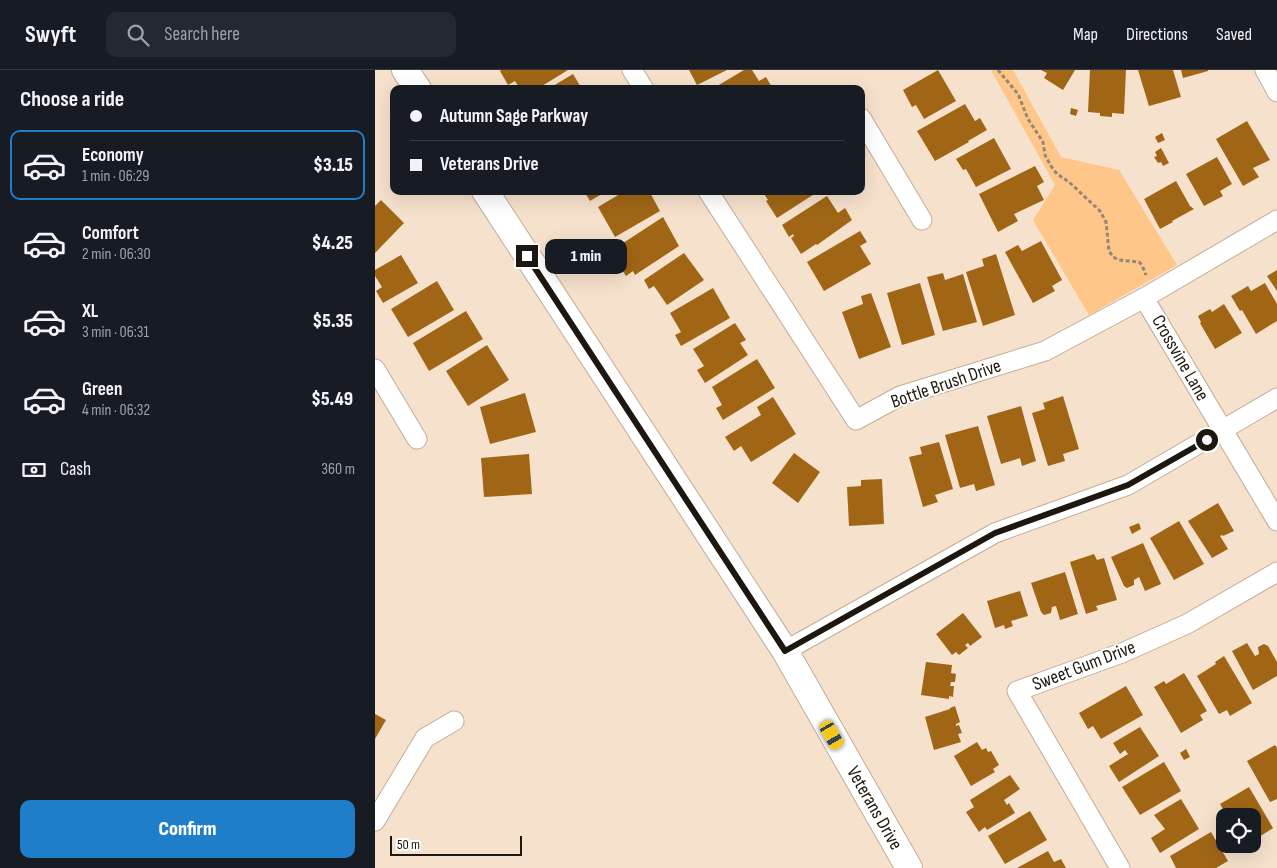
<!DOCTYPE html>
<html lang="en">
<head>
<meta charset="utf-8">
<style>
  :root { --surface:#171b24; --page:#242831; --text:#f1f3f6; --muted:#9ea1a6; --line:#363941; --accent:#1e7eca }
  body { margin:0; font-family:"Sofia Sans Condensed",sans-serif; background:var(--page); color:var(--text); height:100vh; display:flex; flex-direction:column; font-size:19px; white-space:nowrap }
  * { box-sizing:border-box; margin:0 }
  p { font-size:16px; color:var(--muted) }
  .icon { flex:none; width:28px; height:28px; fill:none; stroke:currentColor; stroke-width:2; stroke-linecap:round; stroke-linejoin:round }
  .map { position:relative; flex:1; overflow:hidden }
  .drawer { display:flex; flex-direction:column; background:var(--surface); width:375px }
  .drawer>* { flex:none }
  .top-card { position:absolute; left:15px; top:15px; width:475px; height:110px; border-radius:10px; box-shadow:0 5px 20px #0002; display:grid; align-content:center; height:110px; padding:0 20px; background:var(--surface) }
  .controls { position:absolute; left:841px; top:738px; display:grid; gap:10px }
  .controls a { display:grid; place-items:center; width:45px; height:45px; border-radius:10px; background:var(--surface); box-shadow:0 5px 20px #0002; font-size:25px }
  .scale { position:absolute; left:15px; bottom:12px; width:132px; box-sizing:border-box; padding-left:5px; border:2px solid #1e170f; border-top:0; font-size:14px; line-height:18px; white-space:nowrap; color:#1e170f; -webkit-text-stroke:4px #fff; paint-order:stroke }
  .end { position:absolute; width:22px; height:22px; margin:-11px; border:6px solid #1e170f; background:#fff; box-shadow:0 0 0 2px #fff }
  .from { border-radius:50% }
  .bubble { position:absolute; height:35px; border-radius:10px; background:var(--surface); box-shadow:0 5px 20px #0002; font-size:16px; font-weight:800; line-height:35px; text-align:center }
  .car { position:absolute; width:15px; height:30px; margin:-15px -8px; border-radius:6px; box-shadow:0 0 4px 1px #0007; background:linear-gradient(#f5c518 24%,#345 0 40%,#f5c518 0 76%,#345 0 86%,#f5c518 0) }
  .top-card b { display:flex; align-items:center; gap:18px; height:48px; font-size:19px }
  .top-card b+b { border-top:1px solid var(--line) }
  .top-card i { width:12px; height:12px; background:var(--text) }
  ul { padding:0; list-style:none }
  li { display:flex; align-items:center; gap:15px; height:70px; margin:0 10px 8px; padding:0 10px; border:2px solid transparent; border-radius:10px }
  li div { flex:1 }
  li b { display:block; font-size:19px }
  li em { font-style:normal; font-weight:800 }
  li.current { border-color:var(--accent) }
  li>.icon { width:45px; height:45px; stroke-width:1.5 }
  h2 { padding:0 20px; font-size:22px; line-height:60px }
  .pay { display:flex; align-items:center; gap:12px; height:55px; padding:0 20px; font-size:19px }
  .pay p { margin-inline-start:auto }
  .action { display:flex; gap:10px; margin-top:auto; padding:10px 20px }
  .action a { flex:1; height:58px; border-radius:10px; background:var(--accent); color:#fff; font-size:20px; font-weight:800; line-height:58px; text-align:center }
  header { display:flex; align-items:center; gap:30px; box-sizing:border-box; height:70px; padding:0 25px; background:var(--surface); border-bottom:1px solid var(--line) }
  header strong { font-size:24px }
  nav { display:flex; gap:28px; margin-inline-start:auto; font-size:18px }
  .search { width:350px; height:45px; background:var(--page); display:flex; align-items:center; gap:12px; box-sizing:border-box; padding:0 18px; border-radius:10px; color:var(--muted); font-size:19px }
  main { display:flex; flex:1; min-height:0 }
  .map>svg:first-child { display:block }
  .green { fill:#fec689 }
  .building { fill:#a06616 }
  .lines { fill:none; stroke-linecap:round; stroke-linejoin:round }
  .street-casing { stroke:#c1ad98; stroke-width:21 }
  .secondary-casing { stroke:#c1ad98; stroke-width:28 }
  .path { stroke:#958677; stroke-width:3; stroke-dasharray:4 2.5; stroke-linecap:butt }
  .street { stroke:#fff; stroke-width:19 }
  .secondary { stroke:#fff; stroke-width:26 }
  .route { stroke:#1e170f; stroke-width:6 }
  .labels { text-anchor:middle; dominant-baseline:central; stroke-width:4; stroke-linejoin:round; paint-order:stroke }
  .street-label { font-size:19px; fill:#1e170f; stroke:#fff }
</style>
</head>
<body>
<header>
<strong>Swyft</strong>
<div class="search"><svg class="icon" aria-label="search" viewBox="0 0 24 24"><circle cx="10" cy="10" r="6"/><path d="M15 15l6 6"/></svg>Search here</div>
<nav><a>Map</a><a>Directions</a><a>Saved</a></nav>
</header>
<main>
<section class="drawer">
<h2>Choose a ride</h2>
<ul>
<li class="current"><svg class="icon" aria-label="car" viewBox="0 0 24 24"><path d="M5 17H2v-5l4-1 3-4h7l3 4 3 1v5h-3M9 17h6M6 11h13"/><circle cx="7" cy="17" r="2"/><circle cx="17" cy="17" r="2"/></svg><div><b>Economy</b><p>1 min · 06:29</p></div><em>$3.15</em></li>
<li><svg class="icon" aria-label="car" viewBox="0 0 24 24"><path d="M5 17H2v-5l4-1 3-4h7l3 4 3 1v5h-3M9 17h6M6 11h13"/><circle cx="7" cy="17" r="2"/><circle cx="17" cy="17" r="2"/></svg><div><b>Comfort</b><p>2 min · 06:30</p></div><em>$4.25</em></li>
<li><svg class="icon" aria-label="car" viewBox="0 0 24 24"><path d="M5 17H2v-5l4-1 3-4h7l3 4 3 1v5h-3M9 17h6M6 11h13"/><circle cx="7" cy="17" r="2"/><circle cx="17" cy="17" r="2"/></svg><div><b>XL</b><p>3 min · 06:31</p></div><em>$5.35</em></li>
<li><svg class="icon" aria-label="car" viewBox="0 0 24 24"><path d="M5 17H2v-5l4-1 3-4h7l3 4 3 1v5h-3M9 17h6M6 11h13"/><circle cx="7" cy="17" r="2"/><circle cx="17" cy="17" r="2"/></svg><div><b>Green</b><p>4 min · 06:32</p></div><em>$5.49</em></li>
</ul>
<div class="pay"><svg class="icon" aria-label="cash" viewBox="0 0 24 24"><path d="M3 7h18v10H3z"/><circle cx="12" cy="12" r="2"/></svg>Cash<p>360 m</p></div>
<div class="action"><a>Confirm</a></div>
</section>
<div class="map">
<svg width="902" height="798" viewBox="0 0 902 798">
  <rect width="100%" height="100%" fill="#f6e1cc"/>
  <path class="green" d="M 616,0 L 638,0 L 686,87 L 744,100 L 802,195 L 714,245 L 658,150 L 680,115 Z"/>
  <g class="building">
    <path d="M 126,0 L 193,0 L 162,19 L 145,19 L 140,11 L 133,15 L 125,1 Z"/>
    <path d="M 314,0 L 352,0 L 322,15 Z"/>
    <path d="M 369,0 L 377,0 L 384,11 L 391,7 L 398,19 L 337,19 Z"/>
    <path d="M 563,0 L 581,31 L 549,49 L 541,35 L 537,37 L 528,20 Z"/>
    <path d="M 666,0 L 700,0 L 688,20 L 669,8 L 672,3 Z"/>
    <path d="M 715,0 L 751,0 L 749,44 L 737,43 L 737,47 L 725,46 L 725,43 L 713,42 Z"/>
    <path d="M 763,0 L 798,0 L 806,27 L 774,36 Z"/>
    <path d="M 806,0 L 833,0 L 833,1 L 808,8 Z"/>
    <path d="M 198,4 L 207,19 L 173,19 Z"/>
    <path d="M 590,34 L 600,51 L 605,48 L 612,60 L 593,71 L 594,72 L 560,91 L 542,61 Z"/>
    <path d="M 696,38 L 703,40 L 701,46 L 695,44 Z"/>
    <path d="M 872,51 L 895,90 L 878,98 L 884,107 L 868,116 L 841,69 Z"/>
    <path d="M 787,63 L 790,70 L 783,73 L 780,67 Z"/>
    <path d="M 619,68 L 636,99 L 601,117 L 591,99 L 588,100 L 581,89 Z"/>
    <path d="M 786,78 L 794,93 L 788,96 L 786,92 L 783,93 L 779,87 L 782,86 L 780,82 Z"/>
    <path d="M 842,87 L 857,114 L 845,121 L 848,126 L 829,136 L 811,104 Z"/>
    <path d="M 660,96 L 669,112 L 662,116 L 669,130 L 639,144 L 643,151 L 623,162 L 604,124 Z"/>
    <path d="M 801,111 L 815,136 L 819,139 L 797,151 L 798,152 L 785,159 L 769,129 Z"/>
    <path d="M 209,121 L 232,121 L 215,131 Z"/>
    <path d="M 250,121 L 274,121 L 285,141 L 240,167 L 223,137 Z"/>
    <path d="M 387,121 L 444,121 L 402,148 L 391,131 L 393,130 Z"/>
    <path d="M 452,126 L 463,143 L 470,138 L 477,150 L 442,175 L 441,174 L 426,184 L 416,168 L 419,166 L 418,164 L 414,167 L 407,155 Z"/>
    <path d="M 6,130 L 29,153 L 0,183 L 0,136 Z"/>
    <path d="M 288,147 L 304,176 L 260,205 L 258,201 L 251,206 L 245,197 L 252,192 L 242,177 Z"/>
    <path d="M 485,161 L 492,172 L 485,176 L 496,194 L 449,221 L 432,192 Z"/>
    <path d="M 666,171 L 687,210 L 677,216 L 680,221 L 658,233 L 630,182 L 643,175 L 647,181 Z"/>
    <path d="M 309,183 L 329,210 L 292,235 L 279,216 L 274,219 L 269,210 Z"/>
    <path d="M 621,184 L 640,245 L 608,256 L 591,202 L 609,196 L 607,189 Z"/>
    <path d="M 26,185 L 43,213 L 8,233 L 1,221 L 7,217 L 0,206 L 0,200 Z"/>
    <path d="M 902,200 L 902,221 L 892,206 Z"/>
    <path d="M 568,203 L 570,210 L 588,204 L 602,252 L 568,261 L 552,207 Z"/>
    <path d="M 62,211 L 79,240 L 33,267 L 16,239 Z"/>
    <path d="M 545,213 L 560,265 L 527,275 L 512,223 Z"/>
    <path d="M 890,213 L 902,234 L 902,251 L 881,264 L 867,240 L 865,241 L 856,226 L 873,216 L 876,221 Z"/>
    <path d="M 338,218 L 355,248 L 306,276 L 300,265 L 306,262 L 295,243 Z"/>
    <path d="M 496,223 L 516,277 L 484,289 L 467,242 L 488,234 L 486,226 Z"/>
    <path d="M 849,234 L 867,263 L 840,279 L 825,253 L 826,252 L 823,246 L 835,239 L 837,242 Z"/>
    <path d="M 91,241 L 108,269 L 54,301 L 38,273 Z"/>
    <path d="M 360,253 L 371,270 L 365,273 L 373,285 L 330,313 L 322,300 L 329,296 L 318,279 Z"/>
    <path d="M 112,275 L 134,310 L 93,336 L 71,301 Z"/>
    <path d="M 382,289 L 400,318 L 348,350 L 341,338 L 347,335 L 337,317 Z"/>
    <path d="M 150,323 L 161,362 L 115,374 L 105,337 Z"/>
    <path d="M 688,326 L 704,379 L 688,384 L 690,391 L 673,396 L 657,343 L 670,339 L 668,333 Z"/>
    <path d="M 398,327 L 421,364 L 376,392 L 366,376 L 359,381 L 350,367 L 386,345 L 382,337 Z"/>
    <path d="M 646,336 L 661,391 L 647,396 L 645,388 L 626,394 L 612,346 Z"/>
    <path d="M 603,356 L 620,415 L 601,421 L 599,414 L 585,418 L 570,365 Z"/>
    <path d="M 564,372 L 578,419 L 560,425 L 563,432 L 548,437 L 534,387 L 547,384 L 545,377 Z"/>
    <path d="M 419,383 L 445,402 L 423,433 L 397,413 Z"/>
    <path d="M 154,384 L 157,424 L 109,427 L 106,388 Z"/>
    <path d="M 507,409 L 509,454 L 474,456 L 472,417 L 486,416 L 486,410 Z"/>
    <path d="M 843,433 L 859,461 L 848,466 L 847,465 L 845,466 L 853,479 L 837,488 L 813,451 Z"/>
    <path d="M 804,451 L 829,494 L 799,510 L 775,468 Z"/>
    <path d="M 764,453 L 766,459 L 757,464 L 754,457 Z"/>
    <path d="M 768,473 L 786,514 L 770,521 L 764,507 L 759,510 L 759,515 L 752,518 L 749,516 L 736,487 Z"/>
    <path d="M 719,484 L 722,490 L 729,488 L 742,530 L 721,536 L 723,540 L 711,544 L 695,492 Z"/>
    <path d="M 690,502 L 703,544 L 685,550 L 681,536 L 677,537 L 676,543 L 669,545 L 666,542 L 656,513 Z"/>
    <path d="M 645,521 L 653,546 L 636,551 L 638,556 L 630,559 L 629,555 L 620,558 L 612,531 Z"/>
    <path d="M 588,543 L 607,567 L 595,576 L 593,573 L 590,575 L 593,578 L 584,585 L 581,582 L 577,585 L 561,564 Z"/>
    <path d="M 872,573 L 880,586 L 884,584 L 883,577 L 889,574 L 893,576 L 902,592 L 902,606 L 878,620 L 857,581 Z"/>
    <path d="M 849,586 L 877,633 L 855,646 L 852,640 L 844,644 L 822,606 L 841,594 L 840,592 Z"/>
    <path d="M 551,592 L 577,595 L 576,603 L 581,604 L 580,612 L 576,612 L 575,616 L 579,616 L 578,627 L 574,626 L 574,629 L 546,625 Z"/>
    <path d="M 809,603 L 832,641 L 825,645 L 828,650 L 806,663 L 779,617 L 789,611 L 791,614 Z"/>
    <path d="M 751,616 L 768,645 L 726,669 L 718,656 L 713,659 L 704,643 Z"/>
    <path d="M 580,636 L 585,652 L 581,654 L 581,656 L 584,655 L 587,663 L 583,664 L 586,672 L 559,680 L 550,647 L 575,639 L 575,638 Z"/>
    <path d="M 0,644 L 11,650 L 0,669 Z"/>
    <path d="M 765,657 L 784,686 L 744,712 L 734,696 L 753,684 L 750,680 L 745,684 L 738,673 Z"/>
    <path d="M 602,672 L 607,680 L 611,678 L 613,682 L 616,681 L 624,695 L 618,699 L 620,702 L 596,716 L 579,686 Z"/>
    <path d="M 900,675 L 902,678 L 902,729 L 895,732 L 872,691 Z"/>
    <path d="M 811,679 L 815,687 L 809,690 L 805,683 Z"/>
    <path d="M 789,692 L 806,721 L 765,745 L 747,717 Z"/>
    <path d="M 635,705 L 645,719 L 629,730 L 632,735 L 634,733 L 640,743 L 612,760 L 610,757 L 604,762 L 591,742 L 599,737 L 595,730 Z"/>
    <path d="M 874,717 L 898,758 L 884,767 L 878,757 L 878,746 L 852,746 L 845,734 Z"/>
    <path d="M 806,729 L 824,759 L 785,783 L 776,768 L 790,759 L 779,745 Z"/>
    <path d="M 655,741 L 672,770 L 630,794 L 613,766 Z"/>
    <path d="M 850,751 L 850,758 L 846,761 L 843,754 Z"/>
    <path d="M 836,762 L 853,791 L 841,798 L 801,798 L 795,786 Z"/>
    <path d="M 673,781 L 679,792 L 686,789 L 691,798 L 642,798 Z"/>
  </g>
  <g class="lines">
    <g class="street-casing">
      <g id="street">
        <path d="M 257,0 L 269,19"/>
        <path d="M 890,0 L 902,22"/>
        <path d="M 486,48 L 547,150"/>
        <path d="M 333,121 L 481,350 L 525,326 L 670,281 L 769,228 L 902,150"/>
        <path d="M 769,228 L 902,451"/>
        <path d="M 0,299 L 42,369"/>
        <path d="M 410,581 L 620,463 L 753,415 L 902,328"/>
        <path d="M 0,751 L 50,668 L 79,651"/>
        <path d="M 745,798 L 642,621 L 747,583 L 812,554 L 902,502"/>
      </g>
    </g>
    <g class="secondary-casing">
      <g id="secondary">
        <path d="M 30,0 L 43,19"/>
        <path id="s1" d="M 110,121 L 410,581 L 534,798"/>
      </g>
    </g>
    <path class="path" d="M 623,0 L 643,24 L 653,49 L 668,72 L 670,85 L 676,96 L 682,104 L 694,112 L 725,141 L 731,152 L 734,181 L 738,187 L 744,190 L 764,192 L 767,195 L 771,205"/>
    <use href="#street" class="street"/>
    <use href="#secondary" class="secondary"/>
  </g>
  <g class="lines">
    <path class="route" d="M 152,186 L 410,581 L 620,463 L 753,415 L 832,370"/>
  </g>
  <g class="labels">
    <g class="street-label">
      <text transform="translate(805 288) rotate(60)">Crossvine Lane</text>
      <text transform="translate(571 314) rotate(-19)">Bottle Brush Drive</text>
      <text transform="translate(709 596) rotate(-21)">Sweet Gum Drive</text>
      <text stroke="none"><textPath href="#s1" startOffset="730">Veterans Drive</textPath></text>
    </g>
  </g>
</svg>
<div class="controls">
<a><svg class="icon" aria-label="locate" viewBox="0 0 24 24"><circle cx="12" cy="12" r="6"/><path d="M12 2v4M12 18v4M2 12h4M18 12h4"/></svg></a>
</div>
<div class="scale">50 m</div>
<i class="end from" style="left:832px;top:370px"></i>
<i class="end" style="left:152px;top:186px"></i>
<div class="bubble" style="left:170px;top:169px;width:82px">1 min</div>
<i class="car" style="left:457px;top:665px;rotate:150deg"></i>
<div class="top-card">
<b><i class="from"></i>Autumn Sage Parkway</b>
<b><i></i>Veterans Drive</b>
</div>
</div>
</main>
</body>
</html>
